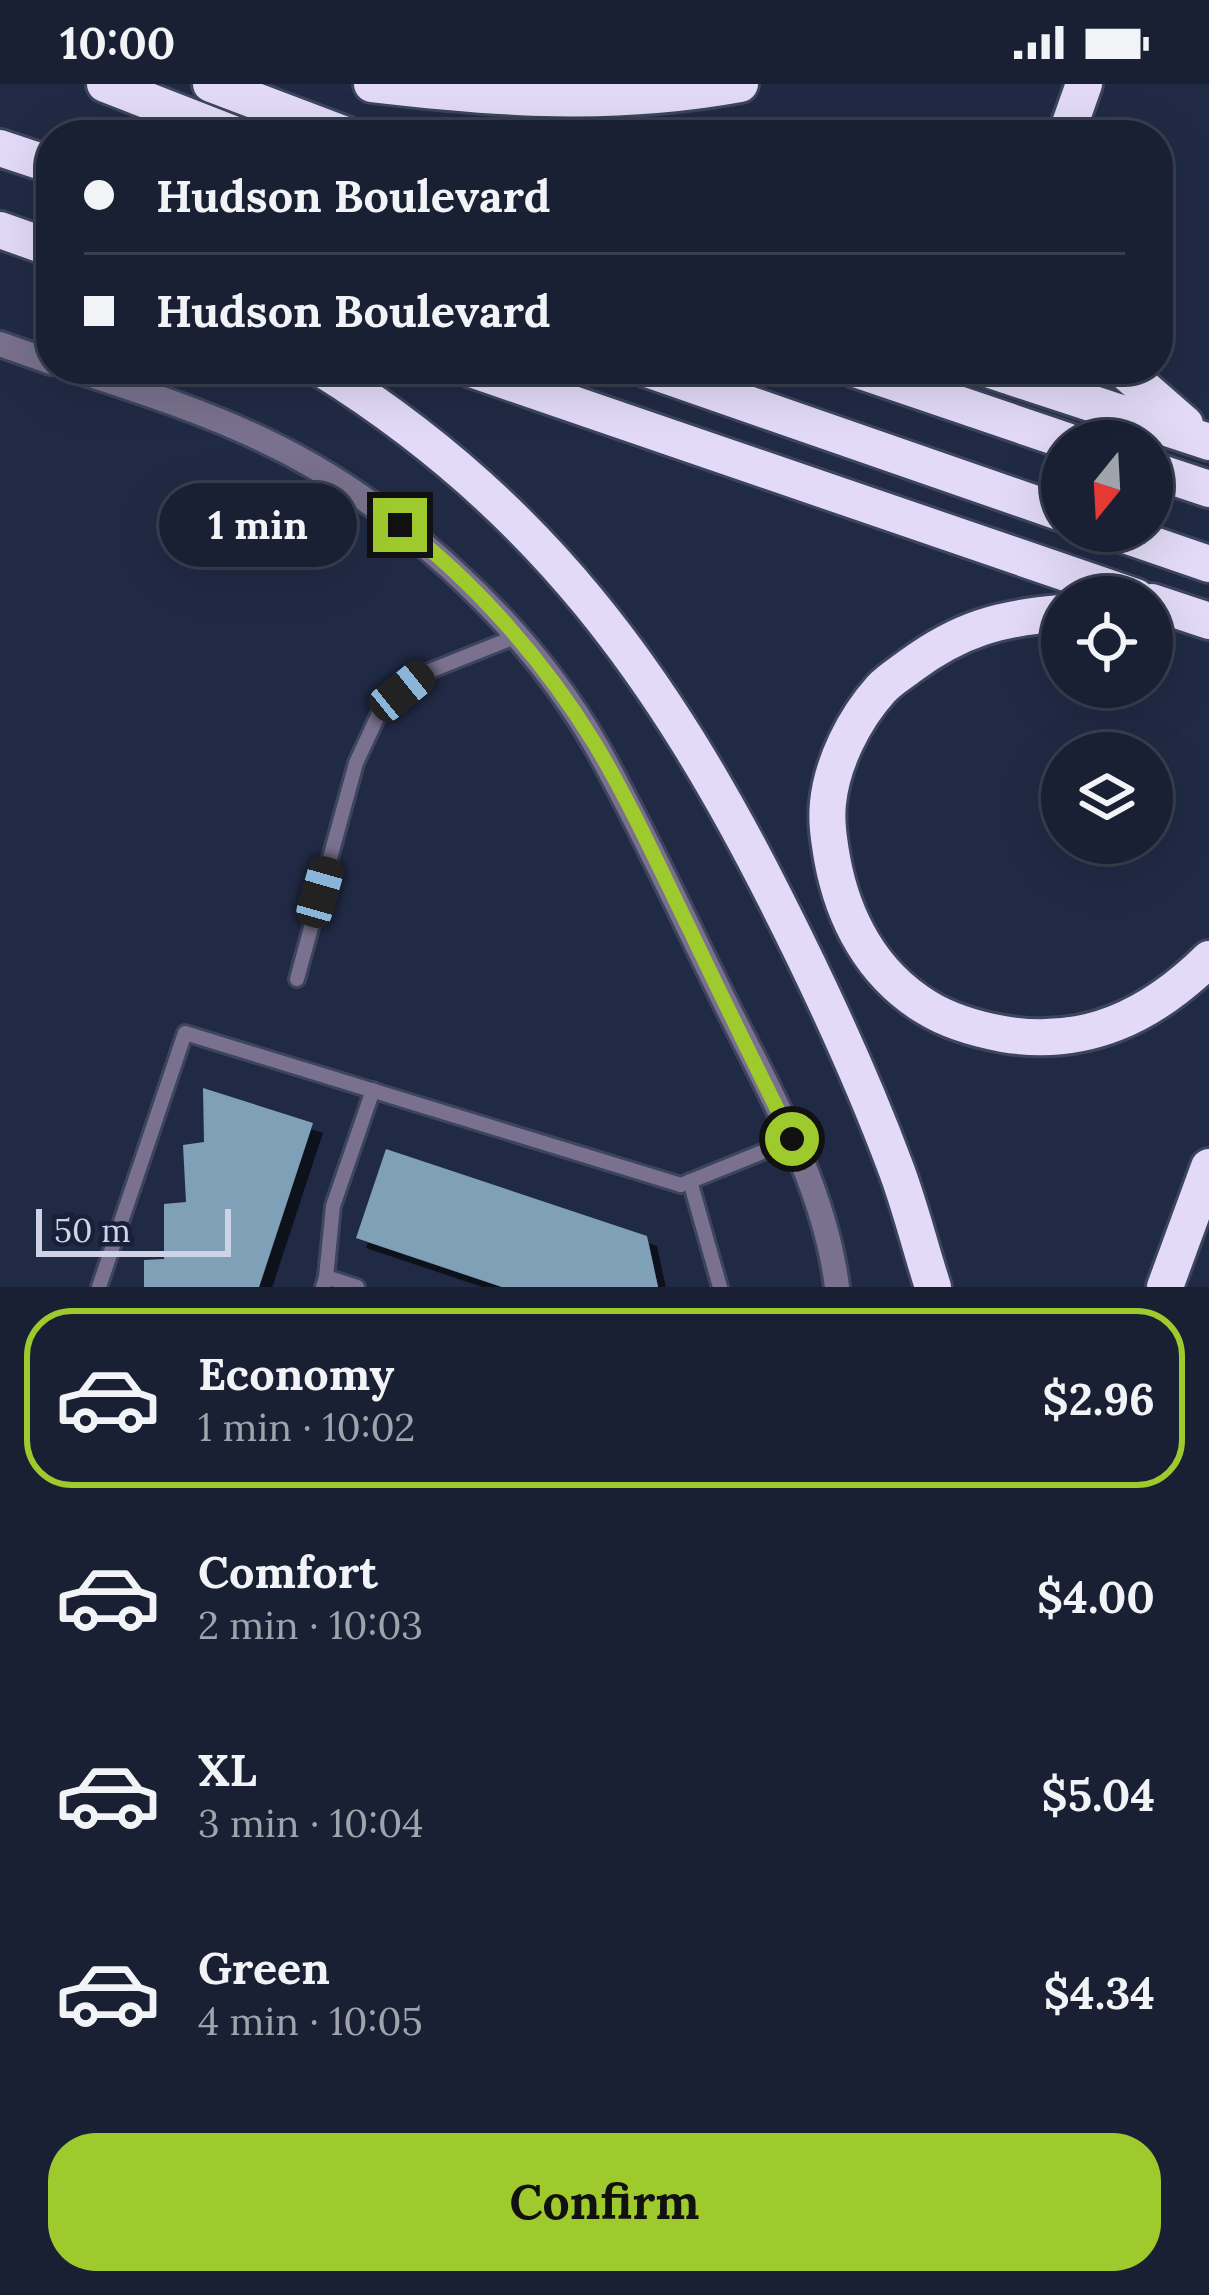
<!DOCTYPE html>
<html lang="en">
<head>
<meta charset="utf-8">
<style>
  :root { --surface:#192033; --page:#262d3f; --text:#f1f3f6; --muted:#9fa3ac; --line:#373e4e; --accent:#9fca2d }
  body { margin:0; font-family:Lora,serif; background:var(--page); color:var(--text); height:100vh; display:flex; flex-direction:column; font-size:45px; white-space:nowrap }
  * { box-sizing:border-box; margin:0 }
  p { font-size:39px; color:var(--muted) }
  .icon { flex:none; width:66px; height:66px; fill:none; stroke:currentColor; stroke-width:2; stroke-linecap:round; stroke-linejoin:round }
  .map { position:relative; height:1203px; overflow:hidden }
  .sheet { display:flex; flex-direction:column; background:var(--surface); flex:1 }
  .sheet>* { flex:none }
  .hud { position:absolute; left:36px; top:36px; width:1137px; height:264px; border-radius:48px; box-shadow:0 12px 48px #0002,0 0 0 3px var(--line); display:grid; align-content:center; height:264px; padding:0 48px; background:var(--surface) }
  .needle { width:78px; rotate:198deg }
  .fabs { position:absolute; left:1041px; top:336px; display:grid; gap:24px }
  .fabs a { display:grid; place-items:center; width:132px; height:132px; border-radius:50%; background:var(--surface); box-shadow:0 12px 48px #0002,0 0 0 3px var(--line); font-size:60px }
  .scale { position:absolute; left:36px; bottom:30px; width:195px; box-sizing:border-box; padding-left:12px; border:6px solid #ced4e6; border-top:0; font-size:33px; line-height:42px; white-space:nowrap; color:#ced4e6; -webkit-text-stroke:9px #182039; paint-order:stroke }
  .end { position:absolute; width:54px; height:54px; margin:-27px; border:15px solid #9fca2d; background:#111; box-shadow:0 0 0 6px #111 }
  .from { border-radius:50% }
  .bubble { position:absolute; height:84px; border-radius:42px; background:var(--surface); box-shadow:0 12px 48px #0002,0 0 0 3px var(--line); font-size:39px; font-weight:700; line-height:84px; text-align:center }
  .car { position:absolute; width:36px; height:72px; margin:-36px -18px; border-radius:15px; box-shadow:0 0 9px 3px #0007; background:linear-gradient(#222 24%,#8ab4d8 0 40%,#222 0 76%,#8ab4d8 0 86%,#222 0) }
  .hud b { display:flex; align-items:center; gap:42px; height:114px; font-size:45px }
  .hud b+b { border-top:3px solid var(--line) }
  .hud i { width:30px; height:30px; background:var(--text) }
  ul { padding:21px 0 0; list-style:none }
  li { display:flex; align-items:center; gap:36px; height:180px; margin:0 24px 18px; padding:0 24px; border:6px solid transparent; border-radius:48px }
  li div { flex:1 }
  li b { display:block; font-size:45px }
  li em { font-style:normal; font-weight:700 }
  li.on { border-color:var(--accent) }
  li>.icon { width:108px; height:108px; stroke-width:1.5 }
  .button { display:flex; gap:24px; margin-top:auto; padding:24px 48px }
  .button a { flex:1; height:138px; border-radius:48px; background:var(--accent); color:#111; font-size:48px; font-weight:700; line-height:138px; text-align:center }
  .status { display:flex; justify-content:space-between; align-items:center; height:84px; padding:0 60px; background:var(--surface); direction:ltr }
  .status svg { height:33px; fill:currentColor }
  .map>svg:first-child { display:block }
  .building { fill:#80a0b8; filter:url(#shadow) }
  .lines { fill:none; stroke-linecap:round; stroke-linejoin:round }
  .lane-casing { stroke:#3d455e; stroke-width:20 }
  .street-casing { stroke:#3d455e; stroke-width:30 }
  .highway-casing { stroke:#3d455e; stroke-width:42 }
  .lane { stroke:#79718d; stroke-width:14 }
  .street { stroke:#79718d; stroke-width:24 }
  .highway { stroke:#e2daf7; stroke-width:36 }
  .route { stroke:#9fca2d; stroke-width:15 }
</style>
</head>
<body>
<div class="status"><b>10:00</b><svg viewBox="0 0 49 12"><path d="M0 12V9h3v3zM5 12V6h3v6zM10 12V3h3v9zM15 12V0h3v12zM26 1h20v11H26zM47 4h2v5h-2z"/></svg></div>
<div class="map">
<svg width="1209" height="1203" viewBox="0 0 1209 1203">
  <defs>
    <filter id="shadow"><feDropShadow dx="10" dy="10" stdDeviation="0" flood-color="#0009"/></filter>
  </defs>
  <rect width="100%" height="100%" fill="#212a44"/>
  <g class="building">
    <path d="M 203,1004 L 313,1039 L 259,1203 L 144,1203 L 144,1176 L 164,1175 L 164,1120 L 186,1118 L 183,1061 L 204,1058 Z"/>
    <path d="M 386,1065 L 647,1152 L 658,1203 L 502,1203 L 356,1154 Z"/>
  </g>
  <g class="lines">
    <g class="lane-casing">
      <g id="lane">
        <path d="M 297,895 L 356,679 L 382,623 L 422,590 L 515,553"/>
        <path d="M 690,1097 L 720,1203"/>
        <path d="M 326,1193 L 333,1122 L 373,1006"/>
        <path d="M 99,1203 L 185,949 L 681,1101 L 792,1056"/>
        <path d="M 323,1203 L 326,1193 L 357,1203"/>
      </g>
    </g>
    <g class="street-casing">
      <g id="street">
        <path d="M 0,260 L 51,278"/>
        <path d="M 73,285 C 136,306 200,326 261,355 C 392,416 526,538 598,665 C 642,744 680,827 720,908 C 766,1002 824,1098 837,1203"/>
      </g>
    </g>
    <g class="highway-casing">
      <g id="highway">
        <path d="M 105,0 L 236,51"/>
        <path d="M 211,0 L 346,51"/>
        <path d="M 372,0 C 499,15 613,23 740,0"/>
        <path d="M 1066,51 L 1084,0"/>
        <path d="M 0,64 L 51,81"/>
        <path d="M 0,146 L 51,164"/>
        <path d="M 322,285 C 539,420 663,592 776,816 C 820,903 861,991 895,1082 C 910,1121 920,1163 933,1203"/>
        <path d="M 471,285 L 1136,513"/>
        <path d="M 647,285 L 1062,429"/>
        <path d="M 855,285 L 1067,357"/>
        <path d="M 987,285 L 1209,358"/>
        <path d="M 1122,285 L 1185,340"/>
        <path d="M 1152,386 L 1209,405"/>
        <path d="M 1113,447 L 1209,480"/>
        <path d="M 1152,518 L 1209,537"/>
        <path d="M 1062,529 C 1000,534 960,545 910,582 C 901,589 889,596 881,605 C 854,635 832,679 828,719 C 826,738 829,756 832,774 C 843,835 872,890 926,923 C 950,938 976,945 1003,950 C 1086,964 1151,932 1209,875"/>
        <path d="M 1165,1203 L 1209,1083"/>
      </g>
    </g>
    <use href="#lane" class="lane"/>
    <use href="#street" class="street"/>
    <use href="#highway" class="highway"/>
  </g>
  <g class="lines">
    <path class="route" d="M 400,441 C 476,499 545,578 595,660 C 631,720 660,785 691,848 C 724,918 758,986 792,1055"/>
  </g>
</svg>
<div class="fabs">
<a><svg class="needle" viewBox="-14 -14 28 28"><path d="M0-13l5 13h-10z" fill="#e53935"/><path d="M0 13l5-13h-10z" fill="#9fa3ac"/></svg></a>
<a><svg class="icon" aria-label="locate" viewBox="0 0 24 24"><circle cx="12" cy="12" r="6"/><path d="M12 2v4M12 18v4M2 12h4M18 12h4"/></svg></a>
<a><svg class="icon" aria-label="layers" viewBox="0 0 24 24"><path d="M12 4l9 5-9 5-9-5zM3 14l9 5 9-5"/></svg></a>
</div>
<div class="scale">50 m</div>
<i class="end from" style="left:792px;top:1055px"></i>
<i class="end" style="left:400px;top:441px"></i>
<div class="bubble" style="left:159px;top:399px;width:198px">1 min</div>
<i class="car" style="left:402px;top:607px;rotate:51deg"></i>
<i class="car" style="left:320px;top:808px;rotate:16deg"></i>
<div class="hud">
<b><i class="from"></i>Hudson Boulevard</b>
<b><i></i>Hudson Boulevard</b>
</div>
</div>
<section class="sheet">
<ul>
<li class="on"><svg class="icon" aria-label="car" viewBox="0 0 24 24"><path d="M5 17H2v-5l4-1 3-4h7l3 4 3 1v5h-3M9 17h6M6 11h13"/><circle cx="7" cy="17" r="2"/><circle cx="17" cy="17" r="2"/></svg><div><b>Economy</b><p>1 min · 10:02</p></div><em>$2.96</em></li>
<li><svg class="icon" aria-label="car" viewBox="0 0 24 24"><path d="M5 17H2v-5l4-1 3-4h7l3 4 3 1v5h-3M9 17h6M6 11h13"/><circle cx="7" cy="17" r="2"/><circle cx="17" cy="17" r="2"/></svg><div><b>Comfort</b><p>2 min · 10:03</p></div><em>$4.00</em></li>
<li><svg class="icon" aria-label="car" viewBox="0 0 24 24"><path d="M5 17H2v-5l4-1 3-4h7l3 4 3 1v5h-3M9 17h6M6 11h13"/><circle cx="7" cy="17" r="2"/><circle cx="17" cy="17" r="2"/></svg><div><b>XL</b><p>3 min · 10:04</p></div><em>$5.04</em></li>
<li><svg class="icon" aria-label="car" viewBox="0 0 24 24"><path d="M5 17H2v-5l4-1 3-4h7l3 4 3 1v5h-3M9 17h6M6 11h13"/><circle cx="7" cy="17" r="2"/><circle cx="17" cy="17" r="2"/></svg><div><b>Green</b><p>4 min · 10:05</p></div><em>$4.34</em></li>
</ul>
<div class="button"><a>Confirm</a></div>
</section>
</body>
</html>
